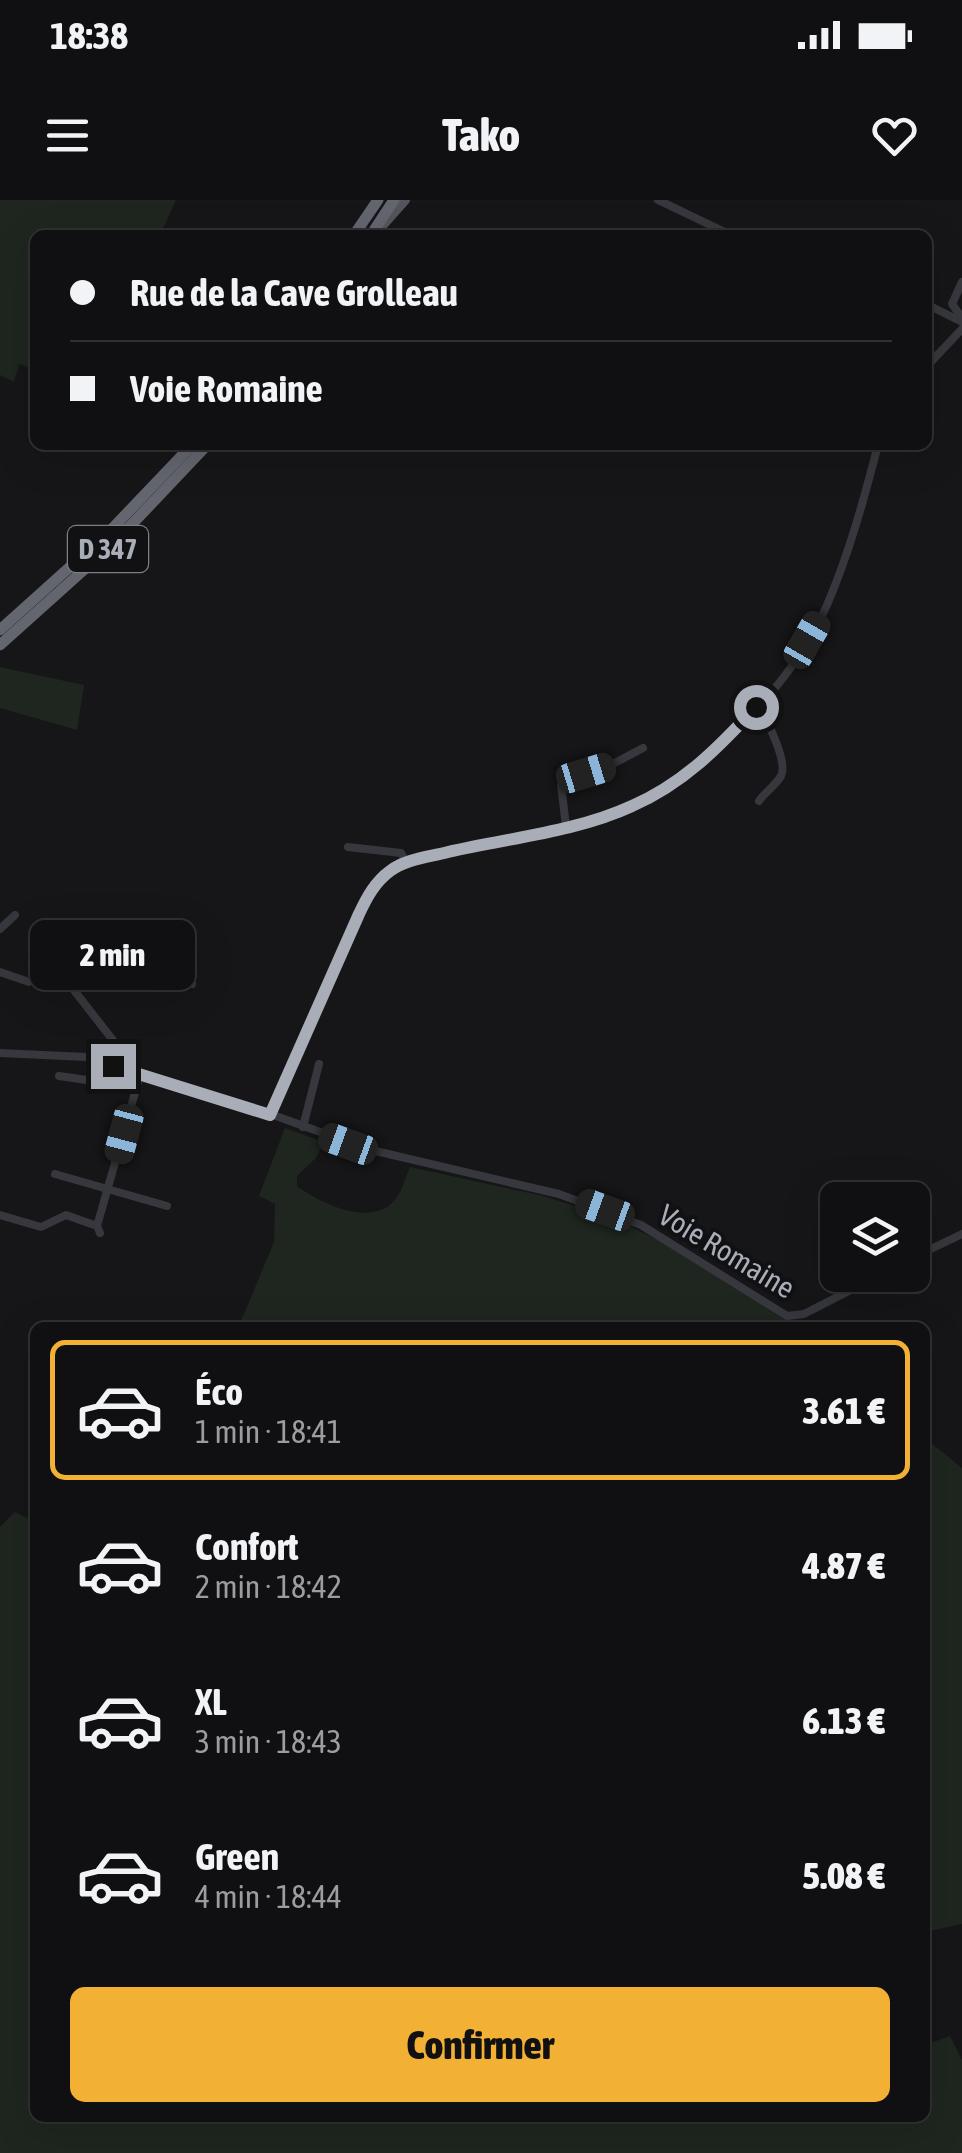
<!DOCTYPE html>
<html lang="fr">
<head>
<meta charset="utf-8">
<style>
  :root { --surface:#101012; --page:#19191b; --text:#f1f3f6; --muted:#9c9d9f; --line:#303032; --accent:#f2b134 }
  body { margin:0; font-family:"Asap Condensed",sans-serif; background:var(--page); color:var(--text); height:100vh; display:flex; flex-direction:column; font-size:38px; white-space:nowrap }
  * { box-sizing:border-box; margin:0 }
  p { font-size:32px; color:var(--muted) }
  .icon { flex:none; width:55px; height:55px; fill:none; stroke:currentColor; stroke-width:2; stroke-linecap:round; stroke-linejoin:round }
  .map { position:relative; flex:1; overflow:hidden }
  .side { position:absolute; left:30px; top:1122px; width:900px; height:800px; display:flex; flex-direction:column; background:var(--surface); border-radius:15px; box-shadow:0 10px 40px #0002,0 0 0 2px var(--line) }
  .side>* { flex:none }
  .top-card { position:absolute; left:30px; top:30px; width:902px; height:220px; border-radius:15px; box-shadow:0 10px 40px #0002,0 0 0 2px var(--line); display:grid; align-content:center; height:220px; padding:0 40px; background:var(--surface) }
  .buttons { position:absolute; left:820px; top:982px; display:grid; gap:20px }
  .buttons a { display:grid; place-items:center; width:110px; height:110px; border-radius:15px; background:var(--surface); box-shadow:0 10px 40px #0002,0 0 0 2px var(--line); font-size:50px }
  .end { position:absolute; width:45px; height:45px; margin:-22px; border:12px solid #a8adb8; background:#111; box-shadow:0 0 0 5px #111 }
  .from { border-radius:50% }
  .bubble { position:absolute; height:70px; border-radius:15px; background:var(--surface); box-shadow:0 10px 40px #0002,0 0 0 2px var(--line); font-size:32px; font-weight:800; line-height:70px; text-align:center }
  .car { position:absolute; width:30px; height:60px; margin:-30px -15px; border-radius:12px; box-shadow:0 0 8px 2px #0007; background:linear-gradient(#222 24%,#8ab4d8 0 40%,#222 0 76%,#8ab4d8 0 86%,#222 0) }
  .top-card b { display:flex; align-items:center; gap:35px; height:95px; font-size:38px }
  .top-card b+b { border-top:2px solid var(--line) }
  .top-card i { width:25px; height:25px; background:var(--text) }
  ul { padding:18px 0 0; list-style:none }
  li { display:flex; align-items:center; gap:30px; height:140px; margin:0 20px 15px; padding:0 20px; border:5px solid transparent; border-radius:15px }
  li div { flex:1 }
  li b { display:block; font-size:38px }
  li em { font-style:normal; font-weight:800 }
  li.current { border-color:var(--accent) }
  li>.icon { width:90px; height:90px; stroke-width:1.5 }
  .primary-button { display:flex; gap:20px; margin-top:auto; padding:20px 40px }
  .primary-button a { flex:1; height:115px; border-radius:15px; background:var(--accent); color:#111; font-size:40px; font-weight:800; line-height:115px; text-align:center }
  .status { display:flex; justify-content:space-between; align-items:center; height:70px; padding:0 50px; background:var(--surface); direction:ltr }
  .status svg { height:28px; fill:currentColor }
  header { display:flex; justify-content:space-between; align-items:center; height:130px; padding:0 40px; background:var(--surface); font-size:45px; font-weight:800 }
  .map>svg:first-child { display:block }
  .green { fill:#1e261f }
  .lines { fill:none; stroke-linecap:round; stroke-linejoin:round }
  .minor { stroke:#37383d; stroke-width:8 }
  .major { stroke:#53555c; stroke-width:10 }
  .highway { stroke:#63666e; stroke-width:11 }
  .route { stroke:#a8adb8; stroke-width:12 }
  .labels { text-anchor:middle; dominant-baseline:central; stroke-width:8; stroke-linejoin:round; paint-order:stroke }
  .shield { fill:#111113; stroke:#7b7e86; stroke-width:2.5 }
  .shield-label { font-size:28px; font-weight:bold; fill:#a8adb8 }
  .street-label { font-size:30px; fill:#a8adb8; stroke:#111113 }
</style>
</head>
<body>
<div class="status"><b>18:38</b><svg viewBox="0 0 49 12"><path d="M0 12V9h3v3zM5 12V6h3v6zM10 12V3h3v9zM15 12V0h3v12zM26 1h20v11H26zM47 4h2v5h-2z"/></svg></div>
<header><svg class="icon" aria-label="menu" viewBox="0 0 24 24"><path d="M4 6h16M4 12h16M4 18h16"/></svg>Tako<svg class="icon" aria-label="heart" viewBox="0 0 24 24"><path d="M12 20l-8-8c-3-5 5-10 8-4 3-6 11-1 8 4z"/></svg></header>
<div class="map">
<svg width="962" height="1953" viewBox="0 0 962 1953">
  <rect width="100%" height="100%" fill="#161618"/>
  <g class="green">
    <path d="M 0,0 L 176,0 L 160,35 L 35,35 L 35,169 L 19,164 L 14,182 L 0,175 Z"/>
    <path d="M 0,467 L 84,485 L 77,530 L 0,508 Z"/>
    <path d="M 285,928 L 324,942 L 316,958 L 297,976 L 297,986 C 320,1003 367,1026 392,1003 C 401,995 405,978 410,967 L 543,996 L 613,1018 L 662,1042 L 796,1127 L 238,1128 L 274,1042 L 275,1004 L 259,996 Z"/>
    <path d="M 925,1238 L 962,1268 L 962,1724 L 925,1732 Z"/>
    <path d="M 15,1312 L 35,1322 L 35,1918 L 925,1918 L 925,1845 L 950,1836 L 962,1860 L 962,1953 L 0,1953 L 0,1327 Z"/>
  </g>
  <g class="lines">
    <g class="minor">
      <path d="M 658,0 L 731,35"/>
      <path d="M 962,82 L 952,104 L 962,118"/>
      <path d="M 928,105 L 962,122"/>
      <path d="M 928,165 L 962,129"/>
      <path d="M 756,507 C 767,517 788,562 781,576 C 776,585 765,592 759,601"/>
      <path d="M 566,626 L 561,585 L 564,580 L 607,567 L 643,548"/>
      <path d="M 348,647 L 401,653 L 406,662"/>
      <path d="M 0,729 L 15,715"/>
      <path d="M 0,772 L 29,782"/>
      <path d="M 130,774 L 137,739"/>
      <path d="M 0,853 L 86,857 L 276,916 L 367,949 L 559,994 L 641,1025 L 787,1116 L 804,1114 L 880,1075"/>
      <path d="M 129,872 L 126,857 L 63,776 L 62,768 L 68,765 L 192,784"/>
      <path d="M 59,876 L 136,887"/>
      <path d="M 271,915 L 359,713 C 370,691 382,673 406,662 L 606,617 C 695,582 788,493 827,405 C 849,354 864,299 878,245"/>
      <path d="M 303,927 L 319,864"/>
      <path d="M 55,974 L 167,1006"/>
      <path d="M 0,1015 L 41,1027 L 66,1015 L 97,1026 L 100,1033"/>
      <path d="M 97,1026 L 140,875"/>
      <path d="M 912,1058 L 962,1034"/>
    </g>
    <path class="major" d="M 381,27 L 405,0"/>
    <g class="highway">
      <path d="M 354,35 L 378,0"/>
      <path d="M 371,35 L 394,0"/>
      <path d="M 0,430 L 110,331 L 192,245"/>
      <path d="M 0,445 L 117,340 L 207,245"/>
    </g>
  </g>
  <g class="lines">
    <path class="route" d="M 113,866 L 270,915 L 359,714 C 367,697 375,682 390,671 C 406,659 429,657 448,652 C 508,638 576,632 632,606 C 683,584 719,547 756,507"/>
  </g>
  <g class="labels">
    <rect class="shield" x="68" y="326" width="80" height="46" rx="8"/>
    <g class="shield-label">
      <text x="108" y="349">D 347</text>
    </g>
    <g class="street-label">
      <text transform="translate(727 1051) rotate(31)">Voie Romaine</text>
    </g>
  </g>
</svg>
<div class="buttons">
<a><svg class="icon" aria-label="layers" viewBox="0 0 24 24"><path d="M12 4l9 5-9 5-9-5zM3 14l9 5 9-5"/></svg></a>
</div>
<i class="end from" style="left:756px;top:507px"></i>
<i class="end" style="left:113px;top:866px"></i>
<div class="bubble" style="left:30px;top:720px;width:165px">2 min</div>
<i class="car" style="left:807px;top:440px;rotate:30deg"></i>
<i class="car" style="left:586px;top:573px;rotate:73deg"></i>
<i class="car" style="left:124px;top:934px;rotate:195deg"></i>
<i class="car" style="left:348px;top:944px;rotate:290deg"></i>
<i class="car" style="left:605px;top:1010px;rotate:290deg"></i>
<div class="top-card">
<b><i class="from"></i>Rue de la Cave Grolleau</b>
<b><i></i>Voie Romaine</b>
</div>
<section class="side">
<ul>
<li class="current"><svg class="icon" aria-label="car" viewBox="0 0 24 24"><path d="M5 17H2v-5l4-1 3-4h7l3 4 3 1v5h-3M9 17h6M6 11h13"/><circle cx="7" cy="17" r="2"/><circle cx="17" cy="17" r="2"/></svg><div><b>Éco</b><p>1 min · 18:41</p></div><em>3.61 €</em></li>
<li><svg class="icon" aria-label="car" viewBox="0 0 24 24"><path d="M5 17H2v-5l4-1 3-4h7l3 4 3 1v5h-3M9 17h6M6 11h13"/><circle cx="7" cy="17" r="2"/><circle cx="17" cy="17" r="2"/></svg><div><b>Confort</b><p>2 min · 18:42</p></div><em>4.87 €</em></li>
<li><svg class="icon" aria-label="car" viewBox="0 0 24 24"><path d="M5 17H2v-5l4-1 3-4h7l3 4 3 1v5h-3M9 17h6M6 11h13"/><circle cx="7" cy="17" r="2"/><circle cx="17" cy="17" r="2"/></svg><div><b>XL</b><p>3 min · 18:43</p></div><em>6.13 €</em></li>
<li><svg class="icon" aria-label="car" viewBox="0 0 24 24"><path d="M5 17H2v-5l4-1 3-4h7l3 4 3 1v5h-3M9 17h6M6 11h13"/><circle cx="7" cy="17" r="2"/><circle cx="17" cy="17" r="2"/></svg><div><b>Green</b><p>4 min · 18:44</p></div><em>5.08 €</em></li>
</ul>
<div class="primary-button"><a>Confirmer</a></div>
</section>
</div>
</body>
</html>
